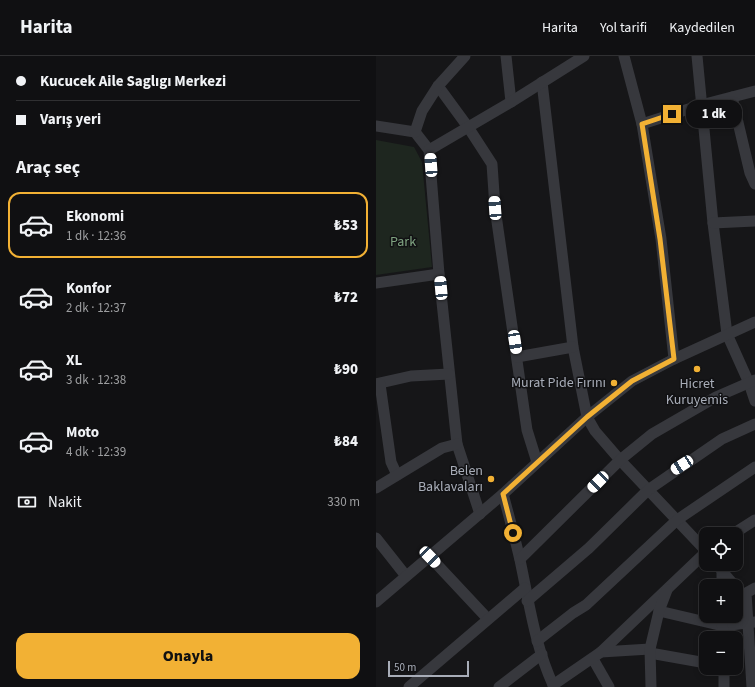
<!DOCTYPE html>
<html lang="tr">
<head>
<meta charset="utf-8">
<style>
  :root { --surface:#101012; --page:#1e1e20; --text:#f1f3f6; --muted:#9c9d9f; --line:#303032; --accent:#f2b134 }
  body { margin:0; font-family:"Source Sans 3",sans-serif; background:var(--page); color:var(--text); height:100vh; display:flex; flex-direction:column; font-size:15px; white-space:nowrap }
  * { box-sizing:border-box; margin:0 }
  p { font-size:13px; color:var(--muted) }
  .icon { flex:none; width:22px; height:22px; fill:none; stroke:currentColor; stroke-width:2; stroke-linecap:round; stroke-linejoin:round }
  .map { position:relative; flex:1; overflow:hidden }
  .panel { display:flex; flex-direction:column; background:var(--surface); width:376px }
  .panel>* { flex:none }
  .guide { display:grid; align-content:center; height:88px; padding:0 16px; background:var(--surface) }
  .controls { position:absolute; left:323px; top:471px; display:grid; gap:8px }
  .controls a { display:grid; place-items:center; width:44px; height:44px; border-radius:8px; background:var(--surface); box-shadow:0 2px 6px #0003,0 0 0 1px var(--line); font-size:20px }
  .scale { position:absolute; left:12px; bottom:10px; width:81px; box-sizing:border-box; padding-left:4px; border:2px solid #a8adb8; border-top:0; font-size:11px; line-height:14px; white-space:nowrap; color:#a8adb8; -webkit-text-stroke:3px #111113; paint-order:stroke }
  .end { position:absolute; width:18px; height:18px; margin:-9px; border:5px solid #f2b134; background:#111; box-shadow:0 0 0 2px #111 }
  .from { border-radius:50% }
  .bubble { position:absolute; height:28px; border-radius:12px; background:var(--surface); box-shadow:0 2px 6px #0003,0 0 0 1px var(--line); font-size:13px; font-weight:800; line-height:28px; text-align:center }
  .car { position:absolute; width:12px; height:24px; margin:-12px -6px; border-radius:5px; box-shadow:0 0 3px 1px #0007; background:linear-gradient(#fff 24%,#345 0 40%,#fff 0 76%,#345 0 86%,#fff 0) }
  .guide b { display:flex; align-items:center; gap:14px; height:38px; font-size:15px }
  .guide b+b { border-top:1px solid var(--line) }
  .guide i { width:10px; height:10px; background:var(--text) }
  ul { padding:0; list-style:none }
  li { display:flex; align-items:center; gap:12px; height:66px; margin:0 8px 6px; padding:0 8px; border:2px solid transparent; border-radius:12px }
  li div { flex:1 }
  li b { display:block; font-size:15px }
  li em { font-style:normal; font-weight:800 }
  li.on { border-color:var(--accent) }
  li>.icon { width:36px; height:36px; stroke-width:1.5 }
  h2 { padding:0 16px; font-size:18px; line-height:48px }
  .pay { display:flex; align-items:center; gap:10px; height:44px; padding:0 16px; font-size:15px }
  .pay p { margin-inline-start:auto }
  .button { display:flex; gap:8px; margin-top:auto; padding:8px 16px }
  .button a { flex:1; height:46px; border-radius:12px; background:var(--accent); color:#111; font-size:16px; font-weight:800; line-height:46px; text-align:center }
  header { display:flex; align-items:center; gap:24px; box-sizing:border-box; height:56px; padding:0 20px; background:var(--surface); border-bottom:1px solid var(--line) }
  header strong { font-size:19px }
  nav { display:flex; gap:22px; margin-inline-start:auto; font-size:14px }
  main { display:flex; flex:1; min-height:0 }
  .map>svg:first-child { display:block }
  .green { fill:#1e261f }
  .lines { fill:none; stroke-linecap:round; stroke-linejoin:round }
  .minor { stroke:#37383d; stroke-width:11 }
  .route { stroke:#f2b134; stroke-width:5 }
  .poi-dot { fill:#f2b134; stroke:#111113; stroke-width:1.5 }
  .labels { text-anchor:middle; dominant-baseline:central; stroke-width:3; stroke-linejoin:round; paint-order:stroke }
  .park-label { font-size:14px; fill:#7fa381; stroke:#111113 }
  .poi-label { font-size:14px; fill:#a8adb8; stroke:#111113; text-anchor:end }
</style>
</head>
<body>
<header>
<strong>Harita</strong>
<nav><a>Harita</a><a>Yol tarifi</a><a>Kaydedilen</a></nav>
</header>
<main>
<section class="panel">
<div class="guide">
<b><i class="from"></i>Kucucek Aile Saglıgı Merkezi</b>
<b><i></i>Varış yeri</b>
</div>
<h2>Araç seç</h2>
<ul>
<li class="on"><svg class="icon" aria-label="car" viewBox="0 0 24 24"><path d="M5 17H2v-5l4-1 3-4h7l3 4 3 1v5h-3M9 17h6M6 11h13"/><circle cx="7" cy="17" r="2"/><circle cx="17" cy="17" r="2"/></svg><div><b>Ekonomi</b><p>1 dk · 12:36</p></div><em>₺53</em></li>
<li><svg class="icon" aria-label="car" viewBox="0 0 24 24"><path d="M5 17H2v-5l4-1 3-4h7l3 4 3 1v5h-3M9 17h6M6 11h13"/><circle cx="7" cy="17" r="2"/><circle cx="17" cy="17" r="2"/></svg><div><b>Konfor</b><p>2 dk · 12:37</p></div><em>₺72</em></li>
<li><svg class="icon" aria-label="car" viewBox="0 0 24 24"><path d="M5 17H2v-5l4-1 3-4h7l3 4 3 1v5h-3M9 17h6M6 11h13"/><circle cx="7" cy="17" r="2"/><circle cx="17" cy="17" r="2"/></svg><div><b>XL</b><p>3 dk · 12:38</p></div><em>₺90</em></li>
<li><svg class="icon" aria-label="car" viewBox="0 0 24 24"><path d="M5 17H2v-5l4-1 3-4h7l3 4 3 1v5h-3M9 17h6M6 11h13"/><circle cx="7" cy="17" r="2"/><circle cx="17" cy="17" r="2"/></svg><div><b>Moto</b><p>4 dk · 12:39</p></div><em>₺84</em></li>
</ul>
<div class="pay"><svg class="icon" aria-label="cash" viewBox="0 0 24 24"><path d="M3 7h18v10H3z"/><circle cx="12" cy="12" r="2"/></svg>Nakit<p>330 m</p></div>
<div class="button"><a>Onayla</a></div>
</section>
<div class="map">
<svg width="379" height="631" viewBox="0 0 379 631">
  <rect width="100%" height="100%" fill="#161618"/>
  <path class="green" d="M 0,84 L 38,91 L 46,106 L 56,211 L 0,219 Z"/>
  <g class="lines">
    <g class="minor">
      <path d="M 130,0 L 135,46"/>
      <path d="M 248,0 L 266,68"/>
      <path d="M 321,0 L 337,167 L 351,278 L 373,327 L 379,345"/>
      <path d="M 166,26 L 197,291 L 211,361 L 219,375 L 244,404 L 330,495"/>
      <path d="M 62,30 L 92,71 L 116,108 L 119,152 L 151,374 L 161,406"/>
      <path d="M 356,41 L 374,117 L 379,128"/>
      <path d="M 0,70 L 39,76 L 53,94 L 63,218 L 81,388 L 104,458"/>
      <path d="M 39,76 L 46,55 L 62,30 L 89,0"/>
      <path d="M 53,94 L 135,46 L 208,0"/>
      <path d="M 337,167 L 379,165"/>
      <path d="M 0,227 L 63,218"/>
      <path d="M 141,301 L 197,291"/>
      <path d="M 298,303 L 285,183 L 266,68 L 325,49 L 379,35"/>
      <path d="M 0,328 L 35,320 L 73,318"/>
      <path d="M 4,328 L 15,406 L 21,419"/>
      <path d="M 0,432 L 66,392 L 81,388"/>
      <path d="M 127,438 C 133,460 139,482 144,504 C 153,546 159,591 178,631"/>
      <path d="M 357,478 L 379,464"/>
      <path d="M 0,482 L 30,520"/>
      <path d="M 54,501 L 112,563"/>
      <path d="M 144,503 L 244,404 L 276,378 L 340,341 L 379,324"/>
      <path d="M 341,508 L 346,515 L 346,530"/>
      <path d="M 346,515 L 359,530"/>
      <path d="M 151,545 L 213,492 L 272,434 L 346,383 L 379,368"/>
      <path d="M 0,546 L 127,438 L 211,361 L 256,325 L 298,303 L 379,266"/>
      <path d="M 283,555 L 347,570 L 379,566"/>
      <path d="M 346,560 L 347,582"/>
      <path d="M 161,585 L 197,557 L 210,549 L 301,464 L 379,411"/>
      <path d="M 225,596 L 274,593"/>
      <path d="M 274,597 L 330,607"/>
      <path d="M 217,603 L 233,631"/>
      <path d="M 348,612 L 348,631"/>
      <path d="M 177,629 L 225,596 L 330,496"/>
      <path d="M 33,631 L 149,532"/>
      <path d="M 123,631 L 166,598"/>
      <path d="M 275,631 L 274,593 L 283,555 L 291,534"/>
      <path d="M 376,631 L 370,537 L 379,532"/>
    </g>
  </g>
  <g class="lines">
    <path class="route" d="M 137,477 L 127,438 L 211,361 L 256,325 L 298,303 L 284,183 L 266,68 L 296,58"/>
  </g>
  <g class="poi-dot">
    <circle cx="321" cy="313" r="4"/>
    <circle cx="238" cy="327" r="4"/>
    <circle cx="115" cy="423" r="4"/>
  </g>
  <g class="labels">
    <g class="park-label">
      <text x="27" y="186">Park</text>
    </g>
    <g class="poi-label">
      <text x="230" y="327">Murat Pide Fırını</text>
      <text x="321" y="328" text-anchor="middle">Hicret<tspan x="321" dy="16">Kuruyemis</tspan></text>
      <text x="107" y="415">Belen<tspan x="107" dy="16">Baklavaları</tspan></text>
    </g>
  </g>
</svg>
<div class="controls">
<a><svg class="icon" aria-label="locate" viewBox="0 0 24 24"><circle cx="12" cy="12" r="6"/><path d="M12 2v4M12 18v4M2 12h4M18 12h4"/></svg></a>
<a>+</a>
<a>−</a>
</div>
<div class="scale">50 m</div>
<i class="end from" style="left:137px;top:477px"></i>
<i class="end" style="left:296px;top:58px"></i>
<div class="bubble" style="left:310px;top:44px;width:56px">1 dk</div>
<i class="car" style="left:55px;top:109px;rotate:356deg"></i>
<i class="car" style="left:119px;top:152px;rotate:356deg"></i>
<i class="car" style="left:65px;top:232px;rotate:355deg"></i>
<i class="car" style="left:139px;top:286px;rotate:171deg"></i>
<i class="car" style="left:306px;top:409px;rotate:237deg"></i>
<i class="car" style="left:222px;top:426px;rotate:225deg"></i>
<i class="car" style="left:54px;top:501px;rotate:136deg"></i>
</div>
</main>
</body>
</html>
